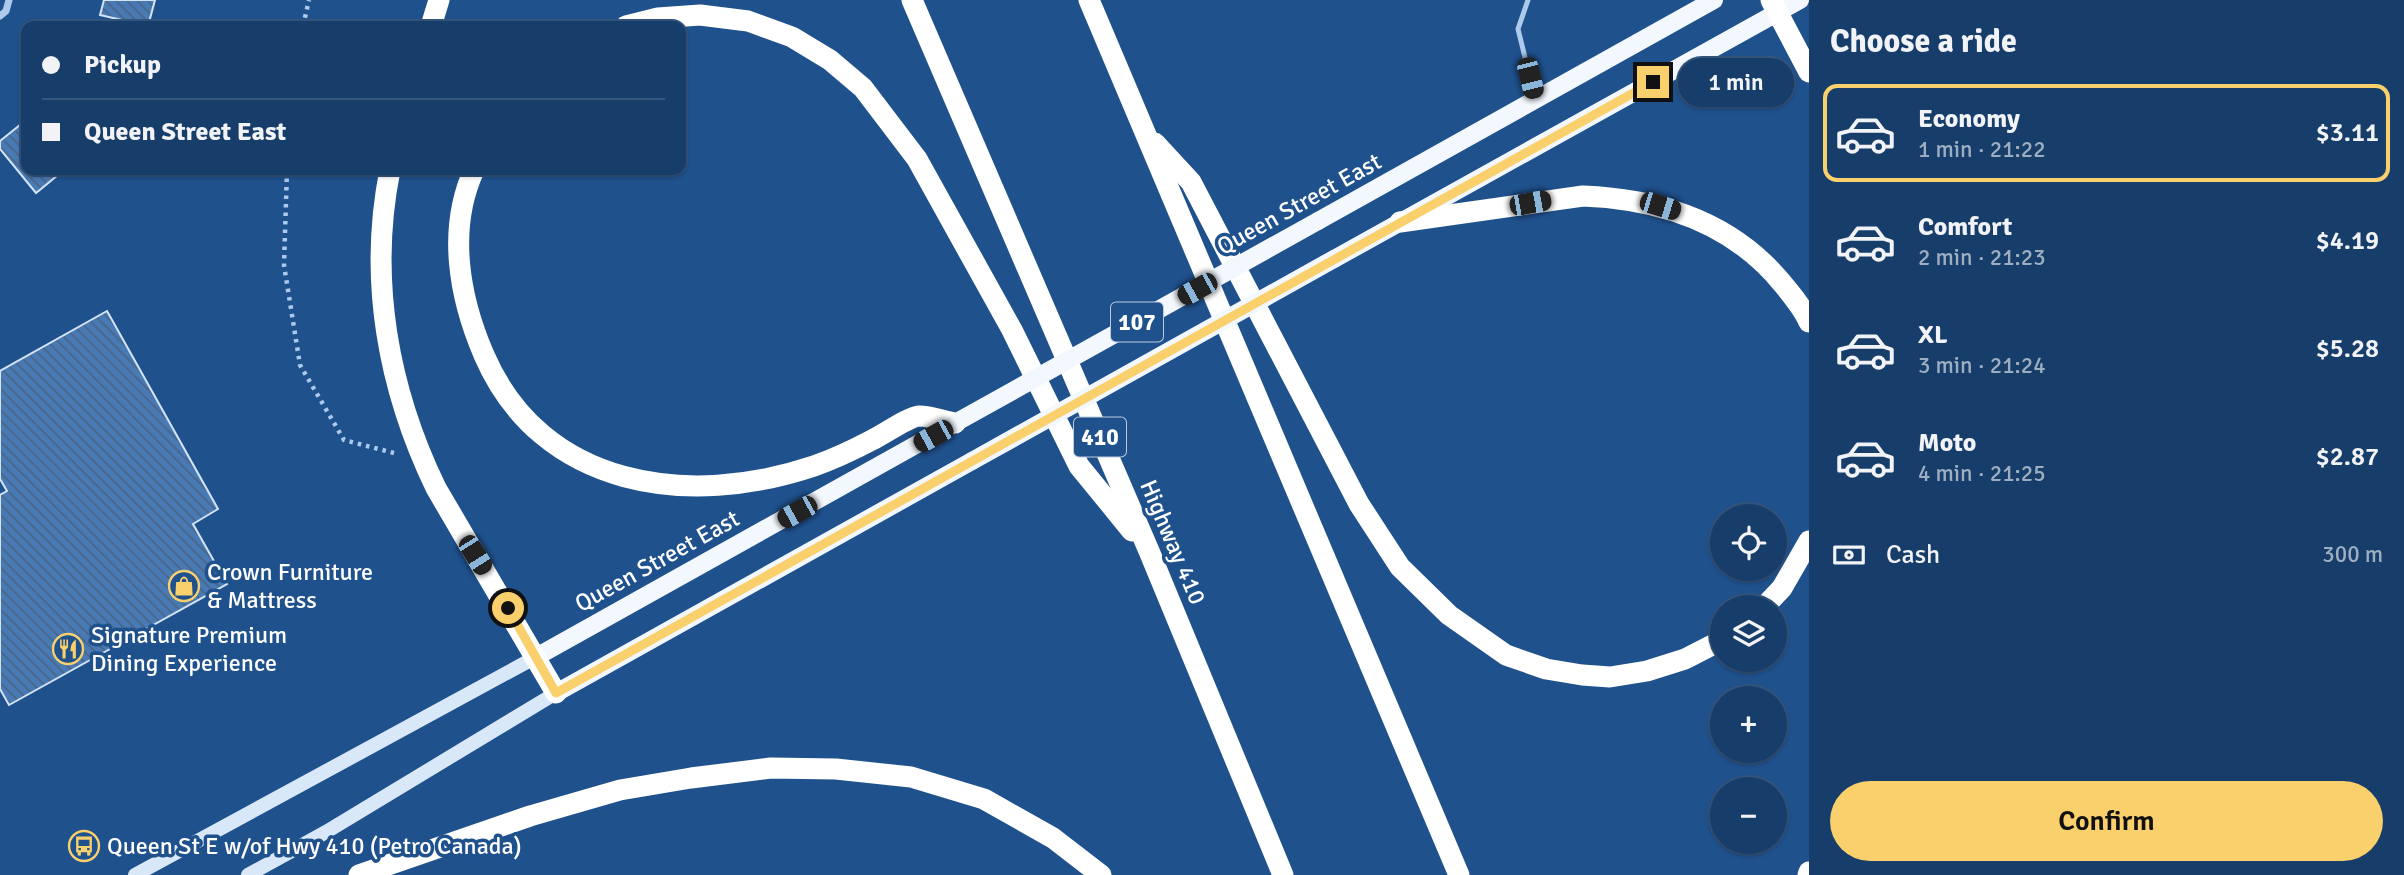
<!DOCTYPE html>
<html lang="en">
<head>
<meta charset="utf-8">
<style>
  :root { --surface:#173d6a; --page:#204470; --text:#f1f3f6; --muted:#9eaec1; --line:#36567e; --accent:#fad06d }
  body { margin:0; font-family:Signika,sans-serif; background:var(--page); color:var(--text); height:100vh; display:flex; flex-direction:column; font-size:26px; white-space:nowrap }
  * { box-sizing:border-box; margin:0 }
  p { font-size:23px; color:var(--muted) }
  .icon { flex:none; width:38px; height:38px; fill:none; stroke:currentColor; stroke-width:2; stroke-linecap:round; stroke-linejoin:round }
  .map { position:relative; flex:1; overflow:hidden }
  .drawer { display:flex; flex-direction:column; background:var(--surface); width:595px }
  .drawer>* { flex:none }
  .guide { position:absolute; left:21px; top:21px; width:665px; height:154px; border-radius:14px; box-shadow:0 2px 5px #0004,0 0 0 2px var(--line); display:grid; align-content:center; height:154px; padding:0 21px; background:var(--surface) }
  .buttons { position:absolute; left:1710px; top:504px; display:grid; gap:14px }
  .buttons a { display:grid; place-items:center; width:77px; height:77px; border-radius:50%; background:var(--surface); box-shadow:0 2px 5px #0004,0 0 0 2px var(--line); font-size:35px }
  .end { position:absolute; width:32px; height:32px; margin:-16px; border:9px solid #fad06d; background:#111; box-shadow:0 0 0 4px #111 }
  .from { border-radius:50% }
  .bubble { position:absolute; height:49px; border-radius:24px; background:var(--surface); box-shadow:0 2px 5px #0004,0 0 0 2px var(--line); font-size:23px; font-weight:600; line-height:49px; text-align:center }
  .car { position:absolute; width:21px; height:42px; margin:-21px -10px; border-radius:9px; box-shadow:0 0 5px 2px #0007; background:linear-gradient(#222 24%,#8ab4d8 0 40%,#222 0 76%,#8ab4d8 0 86%,#222 0) }
  .guide b { display:flex; align-items:center; gap:24px; height:66px; font-size:26px }
  .guide b+b { border-top:2px solid var(--line) }
  .guide i { width:18px; height:18px; background:var(--text) }
  ul { padding:0; list-style:none }
  li { display:flex; align-items:center; gap:21px; height:98px; margin:0 14px 10px; padding:0 7px; border:4px solid transparent; border-radius:14px }
  li div { flex:1 }
  li b { display:block; font-size:26px }
  li em { font-style:normal; font-weight:600 }
  li.active { border-color:var(--accent) }
  li>.icon { width:63px; height:63px; stroke-width:1.5 }
  h2 { padding:0 21px; font-size:32px; line-height:84px }
  .pay { display:flex; align-items:center; gap:18px; height:77px; padding:0 21px; font-size:26px }
  .pay p { margin-inline-start:auto }
  .action { display:flex; gap:14px; margin-top:auto; padding:14px 21px }
  .action a { flex:1; height:80px; border-radius:42px; background:var(--accent); color:#111; font-size:28px; font-weight:600; line-height:80px; text-align:center }
  main { display:flex; flex:1; min-height:0 }
  .map>svg:first-child { display:block }
  .building { fill:url(#building-back-hatch); stroke:#d3e4f9; stroke-width:2 }
  .lines { fill:none; stroke-linecap:round; stroke-linejoin:round }
  .path { stroke:#adcaec; stroke-width:4.5; stroke-dasharray:3.5 5; stroke-linecap:butt }
  .lane { stroke:#adcaec; stroke-width:5 }
  .street { stroke:#adcaec; stroke-width:7 }
  .secondary { stroke:#d9e8f9; stroke-width:14 }
  .primary { stroke:#f3f8ff; stroke-width:18 }
  .highway { stroke:#fff; stroke-width:21 }
  .primary-bridge { stroke:#f3f8ff; stroke-width:18 }
  .route { stroke:#fad06d; stroke-width:9 }
  .labels { text-anchor:middle; dominant-baseline:central; stroke-width:7; stroke-linejoin:round; paint-order:stroke }
  .shield { fill:#1f518d; stroke:#bccbdd; stroke-width:2 }
  .shield-label { font-size:23px; font-weight:bold; fill:#fff }
  .street-label { font-size:24px; fill:#fff; stroke:#1f518d }
  .poi-label { font-size:24px; fill:#fff; stroke:#1f518d; text-anchor:start }
</style>
</head>
<body>
<main>
<div class="map">
<svg width="1809" height="875" viewBox="0 0 1809 875">
  <defs>
    <pattern id="building-back-hatch" width="6" height="6" patternUnits="userSpaceOnUse" patternTransform="scale(1.75)"><rect width="6" height="6" fill="#487ab5"/><path d="M-1 5l2 2M0 0l6 6M5-1l2 2" fill="none" stroke="#4a6586"/></pattern>
  </defs>
  <rect width="100%" height="100%" fill="#1f518d"/>
  <g class="building">
    <path d="M 104,0 L 155,0 L 148,26 L 100,15 Z"/>
    <path d="M 26,120 L 26,170 L 64,170 L 36,193 L 0,149 L 0,141 Z"/>
    <path d="M 107,311 L 218,509 L 193,524 L 227,584 L 9,705 L 0,689 L 0,495 L 7,491 L 0,479 L 0,371 Z"/>
  </g>
  <g class="lines">
    <g class="path">
      <path d="M 303,26 L 309,0"/>
      <path d="M 287,170 L 284,265 L 300,365 L 344,440 L 394,453"/>
    </g>
    <path class="lane" d="M 1528,0 L 1518,29 L 1535,98"/>
    <path class="street" d="M 0,16 L 6,11 L 9,0"/>
    <g class="secondary">
      <path d="M 135,875 L 536,657"/>
      <path d="M 248,875 L 326,832 L 556,693"/>
    </g>
    <g class="primary">
      <path d="M 1318,221 L 1714,0"/>
      <path d="M 1334,259 L 1800,0"/>
      <path d="M 536,657 L 955,423"/>
      <path d="M 556,693 L 972,461"/>
    </g>
    <g class="highway">
      <path d="M 912,0 L 1149,551 L 1283,875"/>
      <path d="M 1089,0 L 1459,875"/>
      <path d="M 1771,0 L 1809,72"/>
      <path d="M 431,26 L 439,0"/>
      <path d="M 626,26 L 658,18 L 700,15 L 748,21 L 792,37 L 830,60 L 863,88 L 917,159 L 1012,330 L 1079,466 L 1132,531"/>
      <path d="M 1155,143 L 1191,182 L 1359,504 L 1400,567 L 1449,615 L 1506,655 L 1546,669 L 1582,675 L 1610,677 L 1647,671 L 1685,659 L 1722,640"/>
      <path d="M 390,170 C 368,279 388,389 436,488 L 556,693"/>
      <path d="M 474,170 C 447,229 459,297 484,355 C 542,489 689,508 814,466 C 834,459 853,450 872,440 C 883,435 908,417 919,416 C 930,416 944,421 955,423"/>
      <path d="M 1400,222 L 1583,196 C 1659,199 1732,222 1782,283 C 1792,295 1803,308 1809,322"/>
      <path d="M 1764,607 L 1782,588 L 1809,541"/>
      <path d="M 359,875 L 530,816 L 620,790 L 691,778 L 771,768 L 836,769 L 911,777 L 984,799 L 1053,838 L 1101,875"/>
      <path d="M 1808,875 L 1809,872"/>
    </g>
    <g class="primary-bridge">
      <path d="M 955,423 L 1318,221"/>
      <path d="M 972,461 L 1334,259"/>
    </g>
  </g>
  <g class="lines">
    <path class="route" d="M 508,608 L 556,693 L 1653,82"/>
  </g>
  <defs>
    <g id="shop-ring" transform="scale(1.575)"><circle r="9.5" fill="#1f518d" stroke="#fad06d" stroke-width="1.5"/><path d="M-5-2.5h2.3a2.7 3.5 0 0 1 5.4 0H5L5.5 6h-11ZM-1.5-2.5h3a1.5 2.3 0 0 0-3 0Z" fill="#fad06d"/></g>
    <g id="restaurant-ring" transform="scale(1.575)"><circle r="9.5" fill="#1f518d" stroke="#fad06d" stroke-width="1.5"/><path d="M-5-6h1v4h1v-4h1v4h1v-4h1v5L-1.5 .5V6h-2V.5L-5-1ZM5-6V6H3V1.5H1.5Q1.5-4 5-6Z" fill="#fad06d"/></g>
    <g id="bus-ring" transform="scale(1.575)"><circle r="9.5" fill="#1f518d" stroke="#fad06d" stroke-width="1.5"/><path d="M-5-6H5V4H4V6H2V4H-2V6H-4V4H-5ZM-3.5-4V0h7V-4ZM-3.5 1.2v1.5H-2V1.2ZM2 1.2v1.5H3.5V1.2Z" fill="#fad06d"/></g>
  </defs>
  <g fill-rule="evenodd">
    <use href="#shop-ring" x="184" y="586"/>
    <use href="#restaurant-ring" x="68" y="649"/>
    <use href="#bus-ring" x="84" y="846"/>
  </g>
  <g class="labels">
    <g class="shield">
      <rect x="1111" y="302.5" width="52" height="39" rx="5"/>
      <rect x="1074" y="417.5" width="52" height="39" rx="5"/>
    </g>
    <g class="shield-label">
      <text x="1137" y="322">107</text>
      <text x="1100" y="437">410</text>
    </g>
    <g class="street-label">
      <text transform="translate(1299 204) rotate(-29)">Queen Street East</text>
      <text transform="translate(1173 542) rotate(67)">Highway 410</text>
      <text transform="translate(657 561) rotate(-29)">Queen Street East</text>
    </g>
    <g class="poi-label">
      <text x="207" y="572">Crown Furniture<tspan x="207" dy="28">&amp; Mattress</tspan></text>
      <text x="91" y="635">Signature Premium<tspan x="91" dy="28">Dining Experience</tspan></text>
      <text x="107" y="846">Queen St E w/of Hwy 410 (Petro Canada)</text>
    </g>
  </g>
</svg>
<div class="buttons">
<a><svg class="icon" aria-label="locate" viewBox="0 0 24 24"><circle cx="12" cy="12" r="6"/><path d="M12 2v4M12 18v4M2 12h4M18 12h4"/></svg></a>
<a><svg class="icon" aria-label="layers" viewBox="0 0 24 24"><path d="M12 4l9 5-9 5-9-5zM3 14l9 5 9-5"/></svg></a>
<a>+</a>
<a>−</a>
</div>
<i class="end from" style="left:508px;top:608px"></i>
<i class="end" style="left:1653px;top:82px"></i>
<div class="bubble" style="left:1678px;top:58px;width:116px">1 min</div>
<i class="car" style="left:1530px;top:78px;rotate:166deg"></i>
<i class="car" style="left:1530px;top:203px;rotate:80deg"></i>
<i class="car" style="left:1660px;top:206px;rotate:107deg"></i>
<i class="car" style="left:1197px;top:289px;rotate:241deg"></i>
<i class="car" style="left:933px;top:436px;rotate:241deg"></i>
<i class="car" style="left:797px;top:512px;rotate:241deg"></i>
<i class="car" style="left:475px;top:555px;rotate:148deg"></i>
<div class="guide">
<b><i class="from"></i>Pickup</b>
<b><i></i>Queen Street East</b>
</div>
</div>
<section class="drawer">
<h2>Choose a ride</h2>
<ul>
<li class="active"><svg class="icon" aria-label="car" viewBox="0 0 24 24"><path d="M5 17H2v-5l4-1 3-4h7l3 4 3 1v5h-3M9 17h6M6 11h13"/><circle cx="7" cy="17" r="2"/><circle cx="17" cy="17" r="2"/></svg><div><b>Economy</b><p>1 min · 21:22</p></div><em>$3.11</em></li>
<li><svg class="icon" aria-label="car" viewBox="0 0 24 24"><path d="M5 17H2v-5l4-1 3-4h7l3 4 3 1v5h-3M9 17h6M6 11h13"/><circle cx="7" cy="17" r="2"/><circle cx="17" cy="17" r="2"/></svg><div><b>Comfort</b><p>2 min · 21:23</p></div><em>$4.19</em></li>
<li><svg class="icon" aria-label="car" viewBox="0 0 24 24"><path d="M5 17H2v-5l4-1 3-4h7l3 4 3 1v5h-3M9 17h6M6 11h13"/><circle cx="7" cy="17" r="2"/><circle cx="17" cy="17" r="2"/></svg><div><b>XL</b><p>3 min · 21:24</p></div><em>$5.28</em></li>
<li><svg class="icon" aria-label="car" viewBox="0 0 24 24"><path d="M5 17H2v-5l4-1 3-4h7l3 4 3 1v5h-3M9 17h6M6 11h13"/><circle cx="7" cy="17" r="2"/><circle cx="17" cy="17" r="2"/></svg><div><b>Moto</b><p>4 min · 21:25</p></div><em>$2.87</em></li>
</ul>
<div class="pay"><svg class="icon" aria-label="cash" viewBox="0 0 24 24"><path d="M3 7h18v10H3z"/><circle cx="12" cy="12" r="2"/></svg>Cash<p>300 m</p></div>
<div class="action"><a>Confirm</a></div>
</section>
</main>
</body>
</html>
